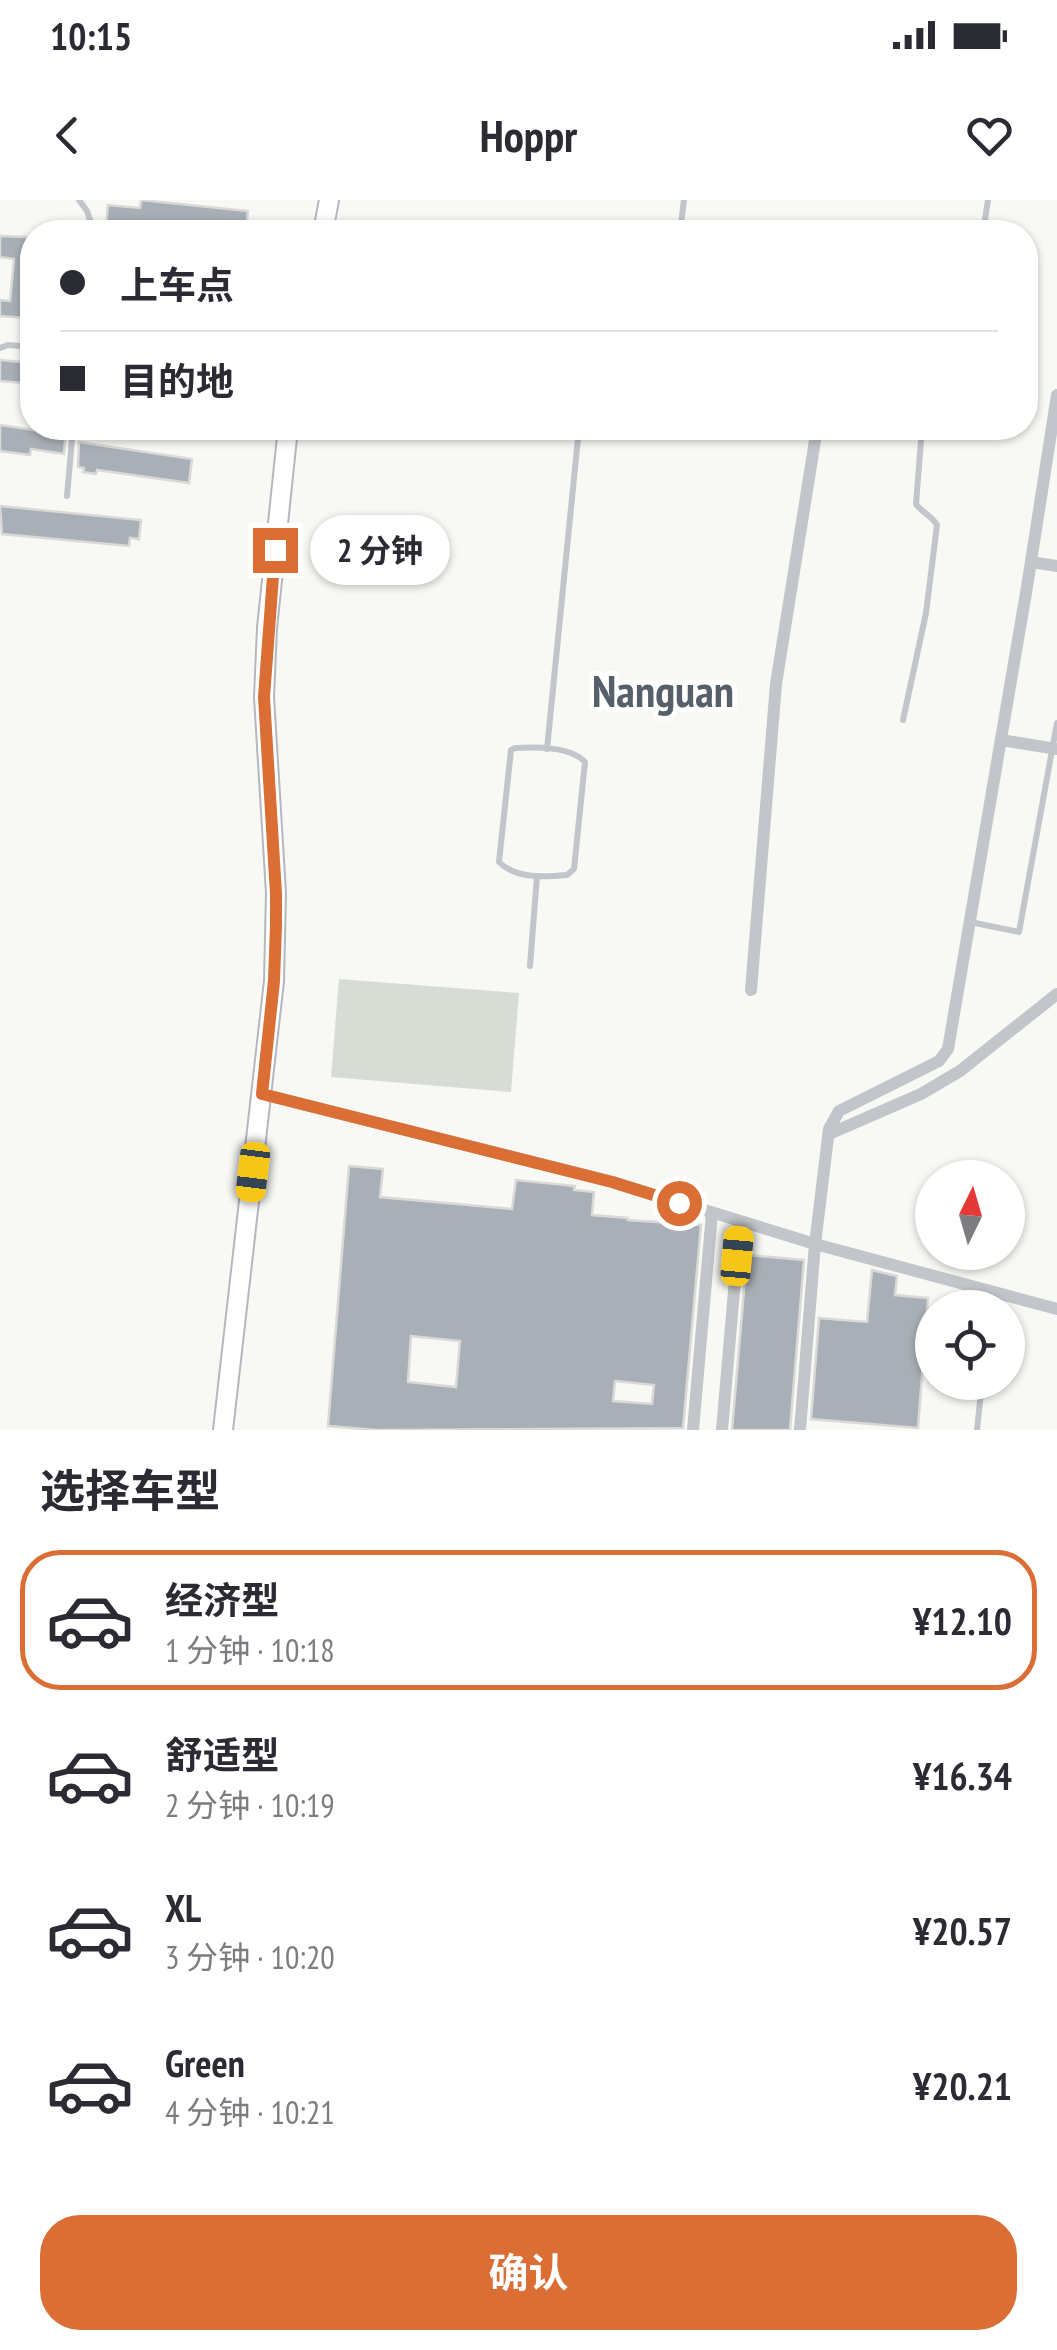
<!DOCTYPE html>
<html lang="zh">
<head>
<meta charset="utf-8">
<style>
  :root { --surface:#fff; --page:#f2f2f3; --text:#2b2b33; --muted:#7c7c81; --line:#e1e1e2; --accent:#da6e34 }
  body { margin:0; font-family:"PT Sans Narrow","Noto Sans SC",sans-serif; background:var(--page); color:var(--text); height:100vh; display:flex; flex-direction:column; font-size:38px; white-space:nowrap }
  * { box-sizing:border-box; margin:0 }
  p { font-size:32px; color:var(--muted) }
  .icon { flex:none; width:55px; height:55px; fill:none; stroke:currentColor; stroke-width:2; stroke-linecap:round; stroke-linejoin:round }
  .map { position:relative; height:1230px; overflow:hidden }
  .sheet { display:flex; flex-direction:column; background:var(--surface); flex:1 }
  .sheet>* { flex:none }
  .top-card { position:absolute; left:20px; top:20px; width:1018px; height:220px; border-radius:40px; box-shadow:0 2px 8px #0004; display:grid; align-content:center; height:220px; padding:0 40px; background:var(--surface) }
  .needle { width:65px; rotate:5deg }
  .tools { position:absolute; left:915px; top:960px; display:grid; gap:20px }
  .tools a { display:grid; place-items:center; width:110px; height:110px; border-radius:50%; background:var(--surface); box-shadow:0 2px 8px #0004; font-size:50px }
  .end { position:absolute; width:45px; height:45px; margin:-22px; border:12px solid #da6e34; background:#fff; box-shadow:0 0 0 5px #fff }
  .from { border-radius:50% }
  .bubble { position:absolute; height:70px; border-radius:35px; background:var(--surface); box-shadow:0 2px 8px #0004; font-size:32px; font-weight:700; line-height:70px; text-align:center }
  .car { position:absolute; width:30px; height:60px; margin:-30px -15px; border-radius:12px; box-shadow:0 0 8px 2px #0007; background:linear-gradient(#f5c518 24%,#345 0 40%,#f5c518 0 76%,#345 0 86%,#f5c518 0) }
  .top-card b { display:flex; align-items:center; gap:35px; height:95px; font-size:38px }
  .top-card b+b { border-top:2px solid var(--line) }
  .top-card i { width:25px; height:25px; background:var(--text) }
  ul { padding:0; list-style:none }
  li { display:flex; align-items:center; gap:30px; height:140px; margin:0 20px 15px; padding:0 20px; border:5px solid transparent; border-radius:40px }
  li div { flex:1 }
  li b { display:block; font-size:38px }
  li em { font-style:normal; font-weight:700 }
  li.on { border-color:var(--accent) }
  li>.icon { width:90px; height:90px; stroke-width:1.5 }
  h2 { padding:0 40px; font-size:45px; line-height:120px }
  .button { display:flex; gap:20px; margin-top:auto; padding:20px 40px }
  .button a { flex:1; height:115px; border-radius:40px; background:var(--accent); color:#fff; font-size:40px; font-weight:700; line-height:115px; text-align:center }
  .status { display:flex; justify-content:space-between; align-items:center; height:70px; padding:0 50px; background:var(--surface); direction:ltr }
  .status svg { height:28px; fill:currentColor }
  header { display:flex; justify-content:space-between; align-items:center; height:130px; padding:0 40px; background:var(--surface); font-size:45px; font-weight:700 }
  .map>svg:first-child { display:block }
  .green { fill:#d7ddd5 }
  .building { fill:#a9afb6; stroke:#d9dad8; stroke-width:2.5; fill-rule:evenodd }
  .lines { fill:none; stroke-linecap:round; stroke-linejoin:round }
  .secondary-casing { stroke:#b4b8be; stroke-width:22 }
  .lane { stroke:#c2c5c9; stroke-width:6 }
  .street { stroke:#c2c5c9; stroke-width:12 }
  .secondary { stroke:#fff; stroke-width:18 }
  .route { stroke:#da6e34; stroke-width:12 }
  .labels { text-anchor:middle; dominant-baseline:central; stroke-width:10; stroke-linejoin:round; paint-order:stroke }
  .district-label { font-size:45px; font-weight:bold; fill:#565f6a; stroke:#fff }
</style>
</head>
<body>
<div class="status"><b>10:15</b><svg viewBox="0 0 49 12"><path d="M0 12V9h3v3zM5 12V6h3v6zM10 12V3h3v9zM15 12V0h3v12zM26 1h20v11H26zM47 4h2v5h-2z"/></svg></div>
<header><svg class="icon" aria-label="back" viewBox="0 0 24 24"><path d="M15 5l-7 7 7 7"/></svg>Hoppr<svg class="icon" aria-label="heart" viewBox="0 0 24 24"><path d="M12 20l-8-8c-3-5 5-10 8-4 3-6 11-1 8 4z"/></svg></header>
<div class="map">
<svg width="1057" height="1230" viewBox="0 0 1057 1230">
  <rect width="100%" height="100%" fill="#f8f8f5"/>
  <path class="green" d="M 339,779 L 519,793 L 511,892 L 331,877 Z"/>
  <g class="building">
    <path d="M 141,0 L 248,11 L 246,32 L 139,22 L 138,29 L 106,25 L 108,5 L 140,8 Z"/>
    <path d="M 0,36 L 32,37 L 26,118 L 0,116 L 0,100 L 10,101 L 14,59 L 0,57 Z"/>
    <path d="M 0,160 L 32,163 L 32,184 L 0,181 Z"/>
    <path d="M 0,225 L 34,230 L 34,228 L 66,228 L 64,254 L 31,249 L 30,255 L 0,251 Z"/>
    <path d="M 79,242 L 192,259 L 189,283 L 97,270 L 96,274 L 83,272 L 84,268 L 78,267 Z"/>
    <path d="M 0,306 L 141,320 L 139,339 L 130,338 L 129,346 L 2,334 Z"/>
    <path d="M 349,966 L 383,969 L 380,997 L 512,1009 L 516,980 L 575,986 L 574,990 L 594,992 L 592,1015 L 628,1018 L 628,1020 L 701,1025 L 683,1228 L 376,1230 L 328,1226 ZM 411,1136 L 460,1141 L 456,1187 L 408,1182 ZM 615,1181 L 654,1185 L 652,1204 L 613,1201 Z"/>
    <path d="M 747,1055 L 804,1060 L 790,1230 L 732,1230 Z"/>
    <path d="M 872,1070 L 897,1076 L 895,1095 L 928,1098 L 918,1228 L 811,1219 L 819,1118 L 867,1122 Z"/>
  </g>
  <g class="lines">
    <g class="secondary-casing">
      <g id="secondary">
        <path d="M 323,32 L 329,0"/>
        <path d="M 223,1230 L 274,781 L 276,693 L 264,497 L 267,428 L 288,228"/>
      </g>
    </g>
    <g class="lane">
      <path d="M 79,0 L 87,11 L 94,32"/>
      <path d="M 680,32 L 684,0"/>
      <path d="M 983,32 L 988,0"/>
      <path d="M 0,148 L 8,145 L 32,147"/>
      <path d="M 776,228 L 814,231"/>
      <path d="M 67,296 L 73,228"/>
      <path d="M 903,520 L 926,413 L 937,325 C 931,315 922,313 916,304 L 922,228"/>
      <path d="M 515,548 C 535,547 570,546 585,562 L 574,669 L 567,675 C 544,677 516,679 499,662 L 511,550 Z"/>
      <path d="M 547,549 L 579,228"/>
      <path d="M 970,722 L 1019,732 L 1057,523"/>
      <path d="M 530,766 L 537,676"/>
      <path d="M 991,1108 L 992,1093"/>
      <path d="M 977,1230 L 982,1182"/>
    </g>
    <g class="street">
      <path d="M 1031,362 L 1057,366"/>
      <path d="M 1001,540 L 1057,549"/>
      <path d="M 751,790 L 776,484 L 817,228"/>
      <path d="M 262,894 L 613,982 L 815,1044 L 1057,1109"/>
      <path d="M 829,934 L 921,894 L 960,871 L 1057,794"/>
      <path d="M 693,1230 L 712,1013"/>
      <path d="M 722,1230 L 740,1022"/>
      <path d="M 800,1230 L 815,1044 L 829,929 L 839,911 L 939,861 L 948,849 L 1027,387 L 1057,195"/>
    </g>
    <use href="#secondary" class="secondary"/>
  </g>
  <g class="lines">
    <path class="route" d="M 275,350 L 264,497 L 276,694 L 276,726 L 274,781 L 262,894 L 612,982 L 679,1003"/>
  </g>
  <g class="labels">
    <g class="district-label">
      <text x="663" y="490">Nanguan</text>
    </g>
  </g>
</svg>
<div class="tools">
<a><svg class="needle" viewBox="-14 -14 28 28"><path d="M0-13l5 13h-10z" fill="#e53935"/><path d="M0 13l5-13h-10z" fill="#7c7c81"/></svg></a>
<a><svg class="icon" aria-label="locate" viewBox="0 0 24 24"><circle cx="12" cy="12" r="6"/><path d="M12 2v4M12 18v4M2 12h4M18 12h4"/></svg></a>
</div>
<i class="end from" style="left:679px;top:1003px"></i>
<i class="end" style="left:275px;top:350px"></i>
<div class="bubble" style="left:310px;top:315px;width:140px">2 分钟</div>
<i class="car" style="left:253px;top:972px;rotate:187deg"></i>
<i class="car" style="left:737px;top:1056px;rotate:5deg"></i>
<div class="top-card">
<b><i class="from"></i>上车点</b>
<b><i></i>目的地</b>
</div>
</div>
<section class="sheet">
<h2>选择车型</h2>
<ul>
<li class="on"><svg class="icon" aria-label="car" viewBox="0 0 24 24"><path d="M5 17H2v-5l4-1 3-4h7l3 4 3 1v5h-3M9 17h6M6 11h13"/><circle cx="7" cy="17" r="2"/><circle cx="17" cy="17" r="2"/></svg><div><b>经济型</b><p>1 分钟 · 10:18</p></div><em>¥12.10</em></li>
<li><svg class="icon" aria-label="car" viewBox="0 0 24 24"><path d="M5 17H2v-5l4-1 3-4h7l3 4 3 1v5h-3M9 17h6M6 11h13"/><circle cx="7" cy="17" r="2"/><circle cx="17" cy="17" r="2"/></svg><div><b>舒适型</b><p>2 分钟 · 10:19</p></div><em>¥16.34</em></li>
<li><svg class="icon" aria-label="car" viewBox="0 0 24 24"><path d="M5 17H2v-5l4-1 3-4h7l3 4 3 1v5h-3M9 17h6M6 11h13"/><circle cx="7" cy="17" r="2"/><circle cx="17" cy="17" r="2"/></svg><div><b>XL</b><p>3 分钟 · 10:20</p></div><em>¥20.57</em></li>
<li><svg class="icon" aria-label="car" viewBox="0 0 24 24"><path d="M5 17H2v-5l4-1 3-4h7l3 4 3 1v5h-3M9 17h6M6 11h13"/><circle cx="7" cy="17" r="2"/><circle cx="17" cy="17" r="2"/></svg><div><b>Green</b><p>4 分钟 · 10:21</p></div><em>¥20.21</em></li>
</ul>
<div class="button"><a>确认</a></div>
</section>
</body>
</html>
